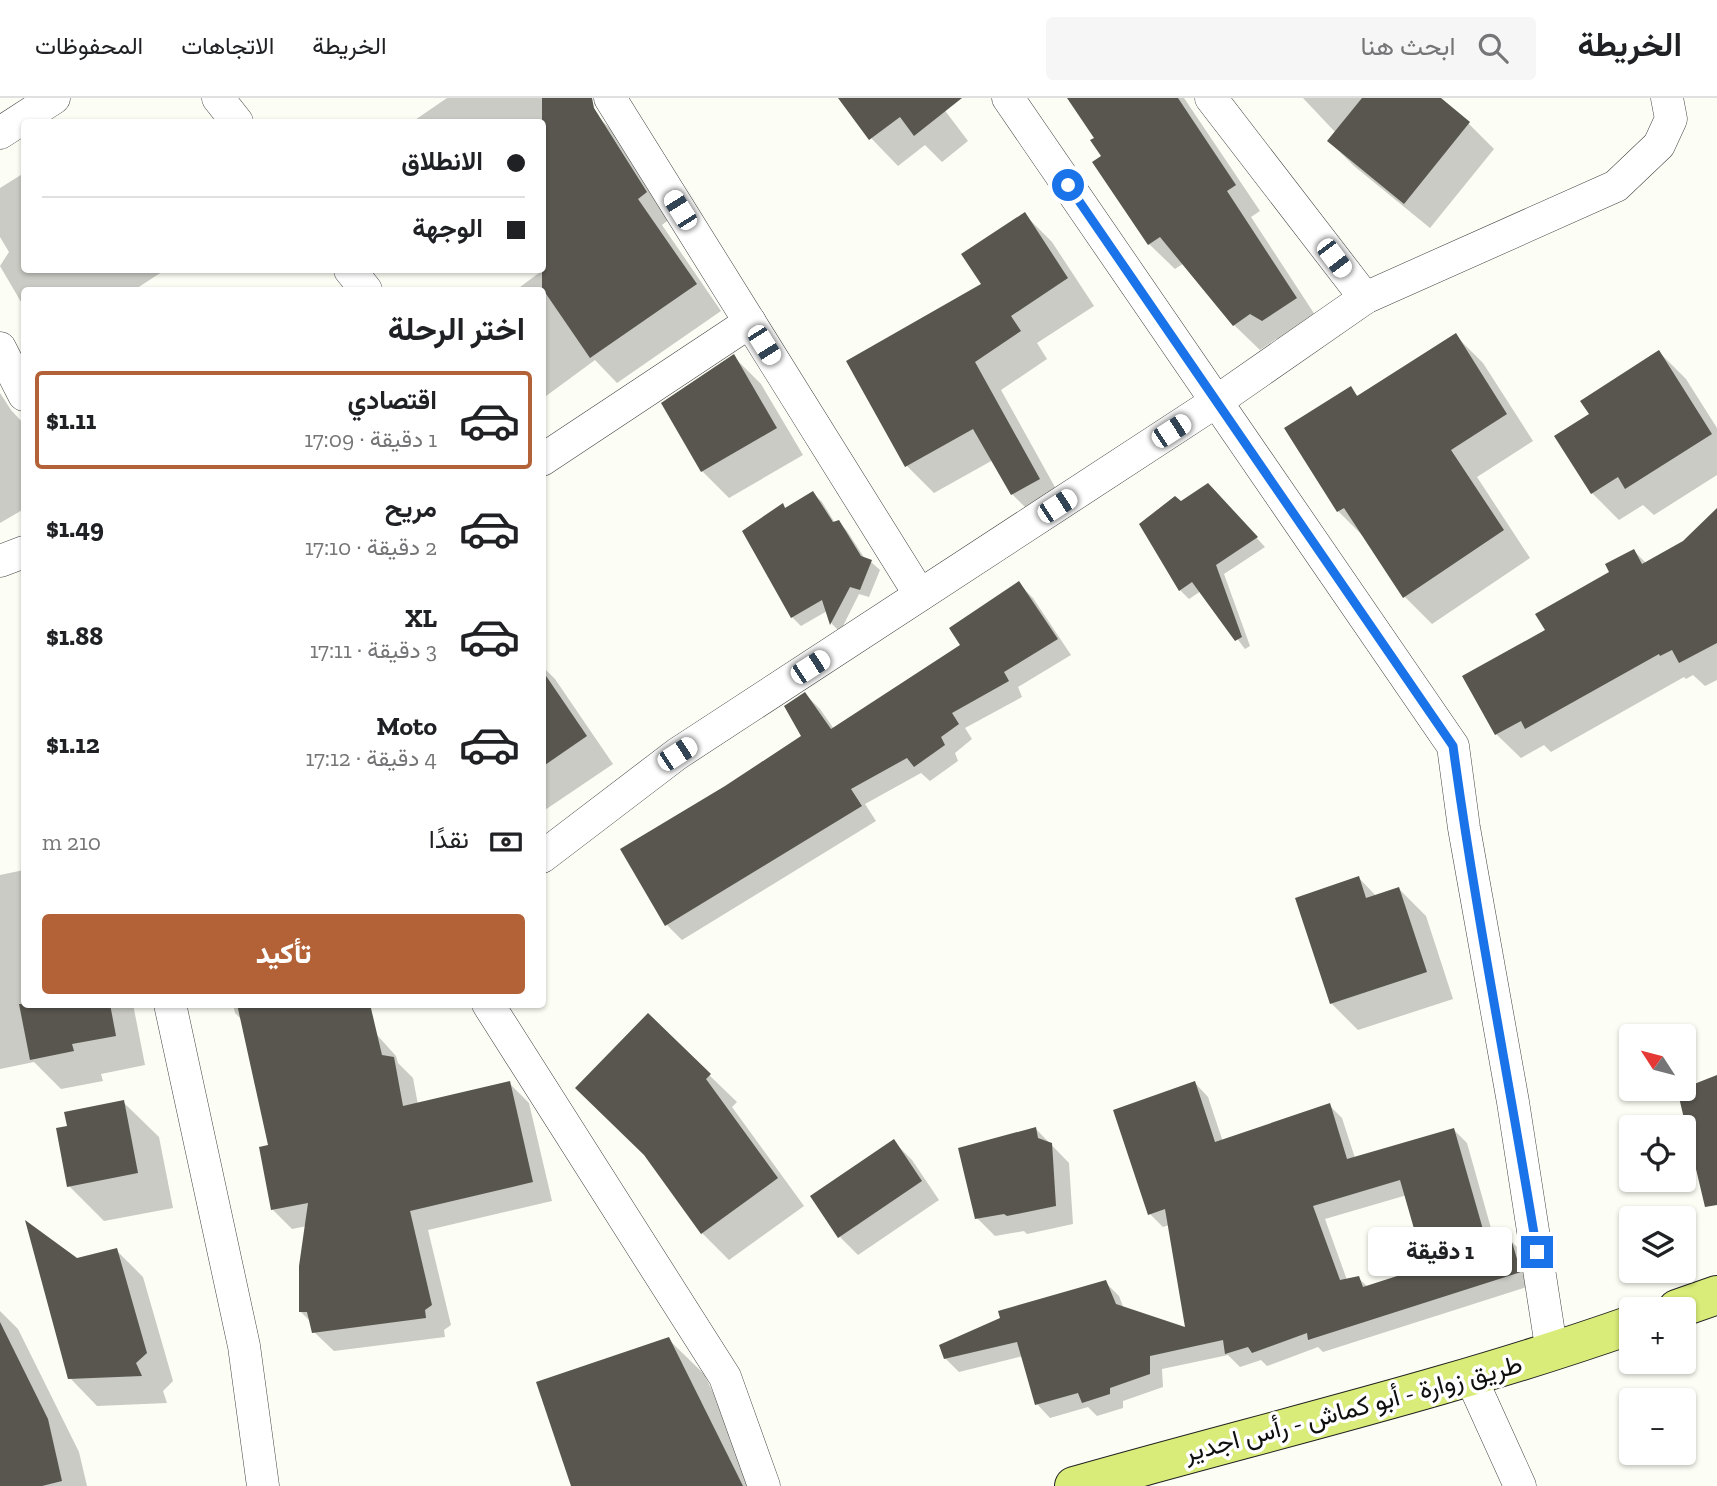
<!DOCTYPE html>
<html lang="ar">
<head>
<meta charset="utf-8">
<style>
  :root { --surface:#fff; --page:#f6f6f6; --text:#202124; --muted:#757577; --line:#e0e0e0; --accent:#b36136 }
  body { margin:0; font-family:"Zilla Slab",Vazirmatn,serif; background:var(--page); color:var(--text); direction:rtl; height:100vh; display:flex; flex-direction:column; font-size:26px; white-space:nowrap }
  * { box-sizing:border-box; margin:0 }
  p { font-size:23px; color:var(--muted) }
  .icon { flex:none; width:38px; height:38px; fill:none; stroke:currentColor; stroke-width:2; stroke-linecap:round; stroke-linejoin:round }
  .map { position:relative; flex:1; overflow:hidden; direction:ltr }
  .side { position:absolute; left:21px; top:189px; width:525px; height:721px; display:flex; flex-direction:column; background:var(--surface); border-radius:7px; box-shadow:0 2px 5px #0004; direction:rtl }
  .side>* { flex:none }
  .guide { position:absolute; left:21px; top:21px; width:525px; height:154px; border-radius:7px; box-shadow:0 2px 5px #0004; direction:rtl; display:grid; align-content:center; height:154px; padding:0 21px; background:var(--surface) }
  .needle { width:46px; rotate:306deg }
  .controls { position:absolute; left:1619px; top:926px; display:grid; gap:14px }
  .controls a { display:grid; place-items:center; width:77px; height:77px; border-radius:7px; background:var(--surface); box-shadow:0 2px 5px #0004; font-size:35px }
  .end { position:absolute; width:32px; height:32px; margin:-16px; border:9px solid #1a73e8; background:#fff; box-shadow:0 0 0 4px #fff }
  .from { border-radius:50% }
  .bubble { position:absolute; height:49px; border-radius:7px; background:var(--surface); box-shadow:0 2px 5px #0004; font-size:23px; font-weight:800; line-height:49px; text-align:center; direction:rtl }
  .car { position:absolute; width:21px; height:42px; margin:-21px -10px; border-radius:9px; box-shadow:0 0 5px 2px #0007; background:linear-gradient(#fff 24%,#345 0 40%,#fff 0 76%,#345 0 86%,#fff 0) }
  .guide b { display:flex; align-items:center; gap:24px; height:66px; font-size:26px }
  .guide b+b { border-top:2px solid var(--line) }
  .guide i { width:18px; height:18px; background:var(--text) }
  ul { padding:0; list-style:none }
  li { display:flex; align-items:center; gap:21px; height:98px; margin:0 14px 10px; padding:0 7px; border:4px solid transparent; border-radius:7px }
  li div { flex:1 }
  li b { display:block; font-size:26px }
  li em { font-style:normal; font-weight:800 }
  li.current { border-color:var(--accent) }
  li>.icon { width:63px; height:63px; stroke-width:1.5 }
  h2 { padding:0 21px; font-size:32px; line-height:84px }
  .pay { display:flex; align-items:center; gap:18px; height:77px; padding:0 21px; font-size:26px }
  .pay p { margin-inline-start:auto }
  .cta { display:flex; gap:14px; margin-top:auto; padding:14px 21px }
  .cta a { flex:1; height:80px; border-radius:7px; background:var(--accent); color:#fff; font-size:28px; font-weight:800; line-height:80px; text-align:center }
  header { display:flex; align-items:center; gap:42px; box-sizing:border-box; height:98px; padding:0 35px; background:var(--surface); border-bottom:2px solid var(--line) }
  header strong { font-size:33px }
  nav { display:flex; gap:38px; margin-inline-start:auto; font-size:24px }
  .search { width:490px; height:63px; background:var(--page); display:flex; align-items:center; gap:18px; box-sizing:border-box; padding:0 24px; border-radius:7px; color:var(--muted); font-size:26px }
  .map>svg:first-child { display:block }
  .shadow { fill:#0003; fill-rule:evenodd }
  .building { fill:#58564e; fill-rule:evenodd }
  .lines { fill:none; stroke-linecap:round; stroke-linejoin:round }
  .minor-casing { stroke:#434343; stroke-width:33 }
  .primary-casing { stroke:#212121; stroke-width:40 }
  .minor { stroke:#fff; stroke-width:32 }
  .primary { stroke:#d9eb78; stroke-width:38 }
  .route { stroke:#1a73e8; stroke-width:9 }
  .labels { text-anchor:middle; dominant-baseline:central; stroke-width:7; stroke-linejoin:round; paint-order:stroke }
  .street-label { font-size:26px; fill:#101010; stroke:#fff }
</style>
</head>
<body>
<header>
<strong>الخريطة</strong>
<div class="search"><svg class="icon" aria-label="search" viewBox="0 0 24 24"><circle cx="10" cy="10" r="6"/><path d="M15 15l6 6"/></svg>ابحث هنا</div>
<nav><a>الخريطة</a><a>الاتجاهات</a><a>المحفوظات</a></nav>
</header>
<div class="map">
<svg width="1717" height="1388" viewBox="0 0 1717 1388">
  <rect width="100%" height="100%" fill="#fcfef5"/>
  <g class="shadow">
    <path d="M 447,0 L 578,0 L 624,44 L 671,120 L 662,127 L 721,213 L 617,285 L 595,262 L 542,301 L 542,192 L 516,192 L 551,166 L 542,24 L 412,24 Z"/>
    <path d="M 840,0 L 955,0 L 943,10 L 968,43 L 942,64 L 925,47 L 898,68 L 871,40 Z"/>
    <path d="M 1069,0 L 1184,0 L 1260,113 L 1251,119 L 1321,226 L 1289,247 L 1276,241 L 1260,252 L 1234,227 L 1184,165 L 1175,171 L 1149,146 L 1096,40 Z"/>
    <path d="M 1303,0 L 1438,0 L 1469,26 L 1494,51 L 1430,130 L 1354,68 L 1329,43 L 1336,35 Z"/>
    <path d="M 24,75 L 24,172 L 165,172 L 134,192 L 24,192 L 24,209 L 0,168 L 9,154 L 0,139 L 0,90 Z"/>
    <path d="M 1025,117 L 1052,144 L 1094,208 L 1037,245 L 1047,261 L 1001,292 L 1066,409 L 1039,423 L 1012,396 L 993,362 L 934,395 L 907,368 L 984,187 Z"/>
    <path d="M 1456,238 L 1483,265 L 1533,343 L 1477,379 L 1530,460 L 1432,526 L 1405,499 L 1365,440 L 1338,413 L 1287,330 L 1350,291 L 1359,299 Z"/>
    <path d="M 1659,254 L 1686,281 L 1717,330 L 1717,377 L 1654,417 L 1643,407 L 1619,422 L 1592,395 L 1591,317 Z"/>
    <path d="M 734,259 L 761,286 L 803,357 L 729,400 L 702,373 Z"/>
    <path d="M 0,295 L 11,312 L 24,326 L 24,331 L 21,331 L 24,338 L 24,411 L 0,425 Z"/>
    <path d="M 813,395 L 822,404 L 835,425 L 839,424 L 847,433 L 865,461 L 871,464 L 880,472 L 869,499 L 859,496 L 840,534 L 832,526 L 827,513 L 801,528 L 792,519 L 783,407 L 786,411 Z"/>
    <path d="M 1216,396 L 1265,449 L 1224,476 L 1250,548 L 1245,551 L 1201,493 L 1189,501 L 1180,492 L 1141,427 L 1181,405 Z"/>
    <path d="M 1717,412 L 1717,582 L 1705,588 L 1693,577 L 1686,581 L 1684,579 L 1551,654 L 1544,647 L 1521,660 L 1496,636 L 1547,532 L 1634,453 L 1646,465 L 1684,445 Z"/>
    <path d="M 1018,485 L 1033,500 L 1071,557 L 1018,589 L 1022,599 L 965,630 L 972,641 L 955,655 L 958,663 L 930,683 L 921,675 L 865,706 L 876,723 L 682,842 L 667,827 L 622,752 L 726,689 L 803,638 L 805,596 L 820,611 L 834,631 L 962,547 Z"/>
    <path d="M 542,568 L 555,581 L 613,666 L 542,714 Z"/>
    <path d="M 24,772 L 24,906 L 133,906 L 145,967 L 101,976 L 103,983 L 61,991 L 34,964 L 0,971 L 0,777 Z"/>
    <path d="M 1359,780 L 1376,798 L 1399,791 L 1426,818 L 1453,901 L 1358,932 L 1331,905 Z"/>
    <path d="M 233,906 L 349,906 L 396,958 L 398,965 L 413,980 L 418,1007 L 509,985 L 529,1005 L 552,1103 L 428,1132 L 451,1227 L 444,1232 L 445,1239 L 334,1253 L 314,1234 L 311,1224 L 301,1214 L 307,1128 L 292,1131 L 272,1111 L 270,1049 L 243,923 L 235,915 Z"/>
    <path d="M 648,918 L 737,1004 L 732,1009 L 804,1108 L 729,1162 L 702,1135 Z"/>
    <path d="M 1195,985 L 1208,999 L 1223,1044 L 1329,1007 L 1342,1020 L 1355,1060 L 1454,1032 L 1467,1045 L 1496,1148 L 1511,1143 L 1524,1156 L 1533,1187 L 1323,1254 L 1318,1249 L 1267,1268 L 1261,1262 L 1240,1269 L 1228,1257 L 1162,1271 L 1163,1289 L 1123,1303 L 1123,1310 L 1097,1318 L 1088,1309 L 1050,1320 L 1037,1306 L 1023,1258 L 959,1274 L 945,1260 L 1105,1184 L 1119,1198 L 1124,1211 L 1187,1231 L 1169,1127 L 1163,1129 L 1150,1116 ZM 1407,1097 L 1427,1170 L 1368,1189 L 1358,1180 L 1347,1182 L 1325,1121 Z"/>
    <path d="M 123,1004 L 159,1039 L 173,1110 L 104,1123 L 69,1088 L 69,1029 Z"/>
    <path d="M 1036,1031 L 1069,1065 L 1073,1126 L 1027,1136 L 1024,1133 L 995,1138 L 977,1120 Z"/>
    <path d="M 894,1044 L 912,1062 L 939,1102 L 858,1157 L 840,1139 Z"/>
    <path d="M 116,1152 L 143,1179 L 173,1283 L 163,1293 L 167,1305 L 97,1308 L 70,1280 L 77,1161 Z"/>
    <path d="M 0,1213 L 18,1231 L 79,1354 L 87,1388 L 0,1388 Z"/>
    <path d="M 668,1241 L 704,1276 L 759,1388 L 573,1388 Z"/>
  </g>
  <g class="building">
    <path d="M 542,0 L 592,0 L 594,10 L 647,94 L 638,101 L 697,186 L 590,260 L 542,190 Z"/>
    <path d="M 838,0 L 962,0 L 914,38 L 900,19 L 869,42 Z"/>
    <path d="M 1067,0 L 1178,0 L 1236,87 L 1227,93 L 1297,200 L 1262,223 L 1250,216 L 1233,228 L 1160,139 L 1148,147 L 1092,64 L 1101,58 L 1090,42 L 1094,40 Z"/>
    <path d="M 1362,0 L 1441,0 L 1470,24 L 1404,106 L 1327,43 Z"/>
    <path d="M 1025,114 L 1068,180 L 1011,218 L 1021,233 L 975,264 L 1040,381 L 1011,397 L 973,331 L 905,369 L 846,263 L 981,186 L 961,156 Z"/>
    <path d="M 1456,235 L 1507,316 L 1451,352 L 1504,432 L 1403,500 L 1344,410 L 1337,414 L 1284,330 L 1351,288 L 1357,298 Z"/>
    <path d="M 1659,252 L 1712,336 L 1625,391 L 1618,379 L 1591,396 L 1554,338 L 1589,316 L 1580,303 Z"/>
    <path d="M 734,256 L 777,330 L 701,374 L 661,305 Z"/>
    <path d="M 1208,385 L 1258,439 L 1216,467 L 1242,539 L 1235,543 L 1192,484 L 1179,493 L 1139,426 L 1175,398 L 1181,403 Z"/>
    <path d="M 813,393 L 833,424 L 839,422 L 861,458 L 872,462 L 860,492 L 850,489 L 830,527 L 822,502 L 791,520 L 742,433 L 783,405 L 785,410 Z"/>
    <path d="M 1717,410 L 1717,545 L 1679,565 L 1672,552 L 1660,558 L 1659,556 L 1525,631 L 1521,623 L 1495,637 L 1462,578 L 1545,532 L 1535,516 L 1609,474 L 1605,466 L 1634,451 L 1642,466 L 1683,443 Z"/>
    <path d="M 1019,483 L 1058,541 L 1004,574 L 1009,583 L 952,615 L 959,626 L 941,639 L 945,647 L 914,669 L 907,660 L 851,691 L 862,708 L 665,828 L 620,751 L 725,688 L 801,638 L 784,608 L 805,594 L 831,631 L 960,547 L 949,530 Z"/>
    <path d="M 542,572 L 587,638 L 542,669 Z"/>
    <path d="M 1359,778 L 1366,800 L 1399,789 L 1427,874 L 1330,906 L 1295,800 Z"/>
    <path d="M 19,906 L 110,906 L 116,938 L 72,946 L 74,953 L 30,962 Z"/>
    <path d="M 237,906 L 370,906 L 382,957 L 394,959 L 403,1008 L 510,983 L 533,1084 L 410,1113 L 432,1207 L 425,1212 L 426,1220 L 312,1235 L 307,1214 L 299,1214 L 299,1168 L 308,1105 L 271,1112 L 259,1049 L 268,1047 Z"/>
    <path d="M 648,915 L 711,976 L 706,981 L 778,1080 L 701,1136 L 644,1057 L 575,990 Z"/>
    <path d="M 1717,977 L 1717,1107 L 1705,1109 L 1677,991 L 1684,990 Z"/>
    <path d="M 1195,983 L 1215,1044 L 1330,1005 L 1347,1061 L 1454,1030 L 1488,1149 L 1511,1141 L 1521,1174 L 1308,1242 L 1307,1235 L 1252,1255 L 1248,1249 L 1225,1256 L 1223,1242 L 1150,1258 L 1150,1276 L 1110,1290 L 1110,1296 L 1082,1305 L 1078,1295 L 1035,1307 L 1017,1244 L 944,1261 L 939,1247 L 1000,1220 L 998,1213 L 1106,1182 L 1116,1206 L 1185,1229 L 1165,1111 L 1148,1117 L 1113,1012 ZM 1400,1082 L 1425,1169 L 1363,1189 L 1359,1178 L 1340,1182 L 1313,1108 Z"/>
    <path d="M 124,1002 L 138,1075 L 67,1089 L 56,1030 L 67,1028 L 64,1014 Z"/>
    <path d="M 1036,1029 L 1038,1040 L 1052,1045 L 1056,1108 L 1007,1118 L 1004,1116 L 975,1121 L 958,1050 Z"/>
    <path d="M 894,1041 L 922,1083 L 838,1140 L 810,1098 Z"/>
    <path d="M 25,1122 L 77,1160 L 117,1150 L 147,1255 L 136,1265 L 142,1278 L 68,1281 Z"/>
    <path d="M 0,1224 L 48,1321 L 62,1383 L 42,1388 L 0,1388 Z"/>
    <path d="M 669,1239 L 743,1388 L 571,1388 L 536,1284 Z"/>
  </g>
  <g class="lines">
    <g class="minor-casing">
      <g id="minor">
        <path d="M 218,0 L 237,24"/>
        <path d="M 610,0 L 920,497"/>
        <path d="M 1008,0 L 1453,648 L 1464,730 L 1513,1004 L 1552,1255"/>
        <path d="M 1211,0 L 1365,200"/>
        <path d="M 0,35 L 54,0"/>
        <path d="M 350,172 L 366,192"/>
        <path d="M 0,250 L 24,297"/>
        <path d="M 542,362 L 750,224"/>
        <path d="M 0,463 L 24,454"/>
        <path d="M 542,759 L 677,656 L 1217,303 L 1365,200 L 1616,88 L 1659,47 L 1671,21 L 1667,0"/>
        <path d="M 170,906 L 244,1248 L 263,1388"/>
        <path d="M 488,906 L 725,1279 L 764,1388"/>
        <path d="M 1471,1280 L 1520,1388"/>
      </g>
    </g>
    <g class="primary-casing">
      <g id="primary">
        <path d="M 1677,1211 L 1717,1197"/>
        <path d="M 1074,1388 C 1260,1335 1449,1291 1631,1227"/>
      </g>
    </g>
    <use href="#minor" class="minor"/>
    <use href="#primary" class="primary"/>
  </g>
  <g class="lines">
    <path class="route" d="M 1068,87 L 1453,648 C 1476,818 1510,986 1537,1154"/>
  </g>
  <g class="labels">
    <g class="street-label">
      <text transform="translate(1353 1310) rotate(-15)">طريق زوارة - أبو كماش - رأس اجدير</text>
    </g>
  </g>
</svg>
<div class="controls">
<a><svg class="needle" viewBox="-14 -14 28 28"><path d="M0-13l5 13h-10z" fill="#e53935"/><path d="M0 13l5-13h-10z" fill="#757577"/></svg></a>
<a><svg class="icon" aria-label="locate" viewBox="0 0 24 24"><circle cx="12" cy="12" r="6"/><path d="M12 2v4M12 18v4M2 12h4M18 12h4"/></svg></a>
<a><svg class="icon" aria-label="layers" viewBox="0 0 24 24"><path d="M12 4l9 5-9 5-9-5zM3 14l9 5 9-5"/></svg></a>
<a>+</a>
<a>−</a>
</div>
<i class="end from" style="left:1068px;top:87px"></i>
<i class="end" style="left:1537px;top:1154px"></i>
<div class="bubble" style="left:1368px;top:1129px;width:144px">1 دقيقة</div>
<i class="car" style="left:680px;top:112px;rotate:328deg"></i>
<i class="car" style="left:1334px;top:160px;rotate:143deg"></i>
<i class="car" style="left:764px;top:247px;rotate:148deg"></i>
<i class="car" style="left:1171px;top:333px;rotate:57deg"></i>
<i class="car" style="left:1057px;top:408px;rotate:57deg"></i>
<i class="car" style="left:810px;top:569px;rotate:57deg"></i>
<i class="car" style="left:677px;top:656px;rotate:57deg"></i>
<div class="guide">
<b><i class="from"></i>الانطلاق</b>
<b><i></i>الوجهة</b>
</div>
<section class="side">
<h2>اختر الرحلة</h2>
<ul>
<li class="current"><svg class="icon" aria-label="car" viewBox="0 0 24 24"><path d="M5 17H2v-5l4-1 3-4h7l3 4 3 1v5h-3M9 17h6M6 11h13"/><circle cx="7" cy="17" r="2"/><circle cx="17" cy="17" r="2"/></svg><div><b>اقتصادي</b><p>1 دقيقة · 17:09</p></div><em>$1.11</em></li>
<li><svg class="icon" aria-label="car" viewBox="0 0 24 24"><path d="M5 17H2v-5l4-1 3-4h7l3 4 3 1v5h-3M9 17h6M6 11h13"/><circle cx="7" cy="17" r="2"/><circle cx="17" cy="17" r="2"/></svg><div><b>مريح</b><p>2 دقيقة · 17:10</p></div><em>$1.49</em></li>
<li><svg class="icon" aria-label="car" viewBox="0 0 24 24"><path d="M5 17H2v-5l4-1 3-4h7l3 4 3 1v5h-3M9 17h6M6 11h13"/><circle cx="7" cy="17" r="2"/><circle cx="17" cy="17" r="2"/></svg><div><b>XL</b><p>3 دقيقة · 17:11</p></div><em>$1.88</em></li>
<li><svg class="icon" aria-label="car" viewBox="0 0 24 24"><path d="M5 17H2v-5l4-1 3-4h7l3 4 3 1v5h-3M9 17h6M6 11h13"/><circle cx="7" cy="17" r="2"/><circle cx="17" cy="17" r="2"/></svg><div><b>Moto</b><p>4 دقيقة · 17:12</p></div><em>$1.12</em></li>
</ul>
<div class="pay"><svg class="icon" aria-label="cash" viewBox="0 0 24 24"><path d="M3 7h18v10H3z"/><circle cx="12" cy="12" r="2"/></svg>نقدًا<p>210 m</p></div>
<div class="cta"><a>تأكيد</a></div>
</section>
</div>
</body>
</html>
